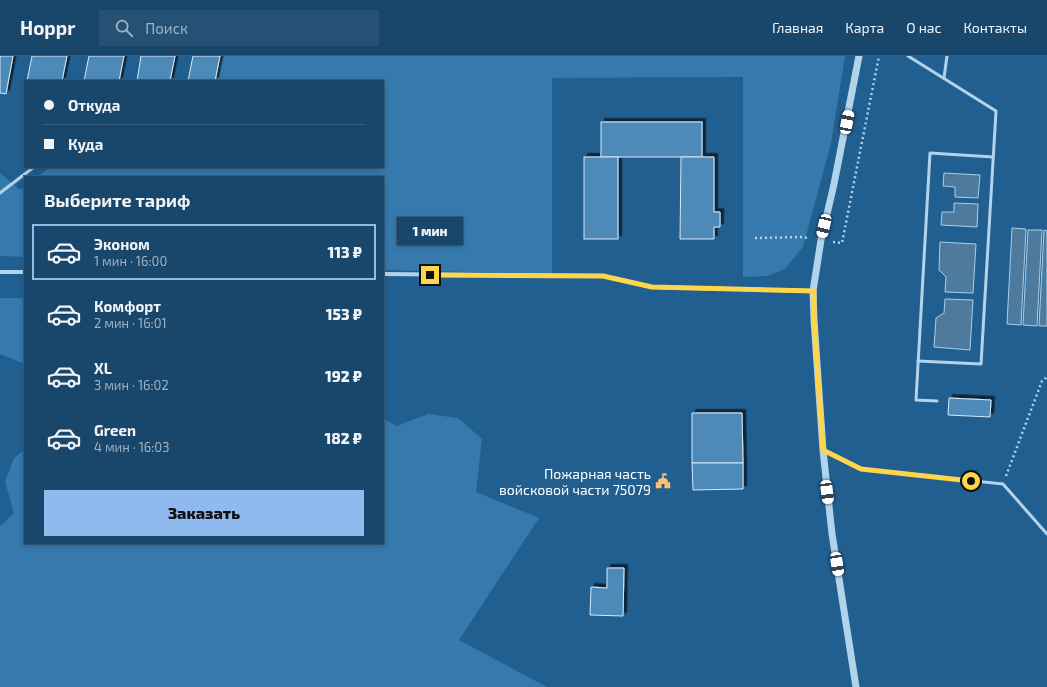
<!DOCTYPE html>
<html lang="ru">
<head>
<meta charset="utf-8">
<style>
  :root { --surface:#19476c; --page:#265174; --text:#f1f3f6; --muted:#9fb2c2; --line:#375f7f; --accent:#90b9f0 }
  body { margin:0; font-family:"Exo 2",sans-serif; background:var(--page); color:var(--text); height:100vh; display:flex; flex-direction:column; font-size:15px; white-space:nowrap }
  * { box-sizing:border-box; margin:0 }
  p { font-size:13px; color:var(--muted) }
  .icon { flex:none; width:22px; height:22px; fill:none; stroke:currentColor; stroke-width:2; stroke-linecap:round; stroke-linejoin:round }
  .map { position:relative; flex:1; overflow:hidden }
  .sheet { position:absolute; left:24px; top:120px; width:360px; height:368px; display:flex; flex-direction:column; background:var(--surface); border-radius:0px; box-shadow:0 2px 6px #0003,0 0 0 1px var(--line) }
  .sheet>* { flex:none }
  .hud { position:absolute; left:24px; top:24px; width:360px; height:88px; border-radius:0px; box-shadow:0 2px 6px #0003,0 0 0 1px var(--line); display:grid; align-content:center; height:88px; padding:0 20px; background:var(--surface) }
  .end { position:absolute; width:18px; height:18px; margin:-9px; border:5px solid #ffd54a; background:#111; box-shadow:0 0 0 2px #111 }
  .from { border-radius:50% }
  .bubble { position:absolute; height:28px; border-radius:0px; background:var(--surface); box-shadow:0 2px 6px #0003,0 0 0 1px var(--line); font-size:13px; font-weight:800; line-height:28px; text-align:center }
  .car { position:absolute; width:12px; height:24px; margin:-12px -6px; border-radius:5px; box-shadow:0 0 3px 1px #0007; background:linear-gradient(#fff 24%,#345 0 40%,#fff 0 76%,#345 0 86%,#fff 0) }
  .hud b { display:flex; align-items:center; gap:14px; height:38px; font-size:15px }
  .hud b+b { border-top:1px solid var(--line) }
  .hud i { width:10px; height:10px; background:var(--text) }
  ul { padding:0; list-style:none }
  li { display:flex; align-items:center; gap:12px; height:56px; margin:0 8px 6px; padding:0 12px; border:2px solid transparent; border-radius:0px }
  li div { flex:1 }
  li b { display:block; font-size:15px }
  li em { font-style:normal; font-weight:800 }
  li.on { border-color:var(--accent) }
  li>.icon { width:36px; height:36px; stroke-width:1.5 }
  h2 { padding:0 20px; font-size:18px; line-height:48px }
  .button { display:flex; gap:8px; margin-top:auto; padding:8px 20px }
  .button a { flex:1; height:46px; border-radius:0px; background:var(--accent); color:#111; font-size:16px; font-weight:800; line-height:46px; text-align:center }
  header { display:flex; align-items:center; gap:24px; box-sizing:border-box; height:56px; padding:0 20px; background:var(--surface); border-bottom:1px solid var(--line) }
  header strong { font-size:19px }
  nav { display:flex; gap:22px; margin-inline-start:auto; font-size:14px }
  .search { width:280px; height:36px; background:var(--page); display:flex; align-items:center; gap:10px; box-sizing:border-box; padding:0 14px; border-radius:0px; color:var(--muted); font-size:15px }
  .map>svg:first-child { display:block }
  .green { fill:#3579ad }
  .water { fill:#507a9c; stroke:#a5d0ee }
  .building { fill:#4e8ab8; stroke:#d7eaf9; filter:url(#shadow) }
  .lines { fill:none; stroke-linecap:round; stroke-linejoin:round }
  .path { stroke:#b2d3ec; stroke-width:2.5; stroke-dasharray:2 3; stroke-linecap:butt }
  .service { stroke:#b2d3ec; stroke-width:3 }
  .minor { stroke:#b2d3ec; stroke-width:4 }
  .tertiary { stroke:#b2d3ec; stroke-width:7 }
  .route { stroke:#ffd54a; stroke-width:5 }
  .labels { text-anchor:middle; dominant-baseline:central; stroke-width:4; stroke-linejoin:round; paint-order:stroke }
  .poi-label { font-size:14px; fill:#fff; stroke:#215f90; text-anchor:end }
</style>
</head>
<body>
<header>
<strong>Hoppr</strong>
<div class="search"><svg class="icon" aria-label="search" viewBox="0 0 24 24"><circle cx="10" cy="10" r="6"/><path d="M15 15l6 6"/></svg>Поиск</div>
<nav><a>Главная</a><a>Карта</a><a>О нас</a><a>Контакты</a></nav>
</header>
<div class="map">
<svg width="1047" height="631" viewBox="0 0 1047 631">
  <defs>
    <filter id="shadow"><feDropShadow dx="3.5" dy="-3.5" stdDeviation="0" flood-color="#0009"/></filter>
  </defs>
  <rect width="100%" height="100%" fill="#215f90"/>
  <g class="green">
    <path d="M 220,0 L 845,0 L 831,87 L 803,191 L 785,213 L 768,220 L 743,221 L 743,21 L 552,22 L 552,218 L 383,214 L 383,121 L 37,121 L 50,111 L 383,111 L 383,25 L 215,25 Z"/>
    <path d="M 0,117 L 20,134 L 25,130 L 25,201 L 0,200 Z"/>
    <path d="M 0,242 L 25,242 L 25,308 L 0,298 Z"/>
    <path d="M 428,358 L 458,362 L 482,383 L 476,436 L 539,462 L 459,584 L 547,631 L 0,631 L 0,470 L 14,457 L 5,426 L 14,402 L 25,393 L 25,487 L 383,487 L 383,363 L 397,370 Z"/>
  </g>
  <g class="water">
    <path d="M 944,117 L 980,119 L 978,142 L 955,141 L 955,131 L 943,130 Z"/>
    <path d="M 954,147 L 978,148 L 977,171 L 941,169 L 942,156 L 954,156 Z"/>
    <path d="M 1012,172 L 1026,173 L 1021,269 L 1007,268 Z"/>
    <path d="M 1028,174 L 1042,174 L 1037,270 L 1023,269 Z"/>
    <path d="M 1044,174 L 1047,175 L 1047,270 L 1039,270 Z"/>
    <path d="M 940,186 L 976,188 L 973,237 L 945,236 L 946,221 L 939,214 Z"/>
    <path d="M 945,243 L 973,244 L 970,294 L 934,291 L 936,262 L 944,257 Z"/>
  </g>
  <g class="building">
    <path d="M 0,0 L 13,0 L 6,38 L 0,37 Z"/>
    <path d="M 32,0 L 67,0 L 62,25 L 27,25 Z"/>
    <path d="M 89,0 L 124,0 L 119,25 L 84,25 Z"/>
    <path d="M 141,0 L 175,0 L 170,25 L 137,25 Z"/>
    <path d="M 193,0 L 220,0 L 215,25 L 188,25 Z"/>
    <rect x="601" y="66" width="101" height="35"/>
    <rect x="584" y="101" width="34" height="82"/>
    <path d="M 681,101 L 714,101 L 714,156 L 720,156 L 720,171 L 714,171 L 714,183 L 680,183 Z"/>
    <path d="M 949,342 L 991,344 L 990,361 L 948,359 Z"/>
    <path d="M 692,357 L 742,357 L 743,407 L 692,407 Z"/>
    <path d="M 692,407 L 743,407 L 743,433 L 693,434 Z"/>
    <path d="M 607,512 L 624,512 L 623,560 L 590,559 L 591,531 L 607,532 Z"/>
  </g>
  <g class="lines">
    <g class="path">
      <path d="M 755,182 L 801,181 L 810,182"/>
      <path d="M 833,186 L 842,187 L 879,0"/>
      <path d="M 1006,420 L 1042,325 L 1047,321"/>
    </g>
    <g class="service">
      <path d="M 908,0 L 996,55 L 981,308 L 918,305"/>
      <path d="M 944,22 L 947,0"/>
      <path d="M 0,137 L 34,111"/>
      <path d="M 937,345 L 916,344 L 930,97 L 993,101"/>
      <path d="M 824,395 L 861,413 L 1003,428 L 1047,478"/>
    </g>
    <g class="minor">
      <path d="M 0,216 L 25,216"/>
      <path d="M 383,218 L 603,220 L 652,231 L 813,235"/>
    </g>
    <path class="tertiary" d="M 856,631 L 832,478 L 823,394 L 814,264 L 813,235 L 821,184 L 834,128 L 859,0"/>
  </g>
  <g class="lines">
    <path class="route" d="M 430,219 L 603,220 L 652,231 L 814,235 L 814,264 L 823,394 L 861,413 L 971,425"/>
  </g>
  <defs>
    <g id="civic-bare" transform="scale(1.2)"><path d="M-.6-6.5H3V-4.5H.6V-3L4-1V1h2V6H-6V1h2V-1L-.6-3ZM-1.2 2.5V6h2.4V2.5Z" fill="#f9c273" stroke="#215f90" stroke-width="2.5" paint-order="stroke"/></g>
  </defs>
  <g fill-rule="evenodd">
    <use href="#civic-bare" x="663" y="425"/>
  </g>
  <g class="labels">
    <g class="poi-label">
      <text x="651" y="417">Пожарная часть<tspan x="651" dy="16">войсковой части 75079</tspan></text>
    </g>
  </g>
</svg>
<i class="end from" style="left:971px;top:425px"></i>
<i class="end" style="left:430px;top:219px"></i>
<div class="bubble" style="left:397px;top:161px;width:66px">1 мин</div>
<i class="car" style="left:847px;top:66px;rotate:11deg"></i>
<i class="car" style="left:824px;top:170px;rotate:193deg"></i>
<i class="car" style="left:827px;top:436px;rotate:173deg"></i>
<i class="car" style="left:837px;top:508px;rotate:171deg"></i>
<div class="hud">
<b><i class="from"></i>Откуда</b>
<b><i></i>Куда</b>
</div>
<section class="sheet">
<h2>Выберите тариф</h2>
<ul>
<li class="on"><svg class="icon" aria-label="car" viewBox="0 0 24 24"><path d="M5 17H2v-5l4-1 3-4h7l3 4 3 1v5h-3M9 17h6M6 11h13"/><circle cx="7" cy="17" r="2"/><circle cx="17" cy="17" r="2"/></svg><div><b>Эконом</b><p>1 мин · 16:00</p></div><em>113 ₽</em></li>
<li><svg class="icon" aria-label="car" viewBox="0 0 24 24"><path d="M5 17H2v-5l4-1 3-4h7l3 4 3 1v5h-3M9 17h6M6 11h13"/><circle cx="7" cy="17" r="2"/><circle cx="17" cy="17" r="2"/></svg><div><b>Комфорт</b><p>2 мин · 16:01</p></div><em>153 ₽</em></li>
<li><svg class="icon" aria-label="car" viewBox="0 0 24 24"><path d="M5 17H2v-5l4-1 3-4h7l3 4 3 1v5h-3M9 17h6M6 11h13"/><circle cx="7" cy="17" r="2"/><circle cx="17" cy="17" r="2"/></svg><div><b>XL</b><p>3 мин · 16:02</p></div><em>192 ₽</em></li>
<li><svg class="icon" aria-label="car" viewBox="0 0 24 24"><path d="M5 17H2v-5l4-1 3-4h7l3 4 3 1v5h-3M9 17h6M6 11h13"/><circle cx="7" cy="17" r="2"/><circle cx="17" cy="17" r="2"/></svg><div><b>Green</b><p>4 мин · 16:03</p></div><em>182 ₽</em></li>
</ul>
<div class="button"><a>Заказать</a></div>
</section>
</div>
</body>
</html>
